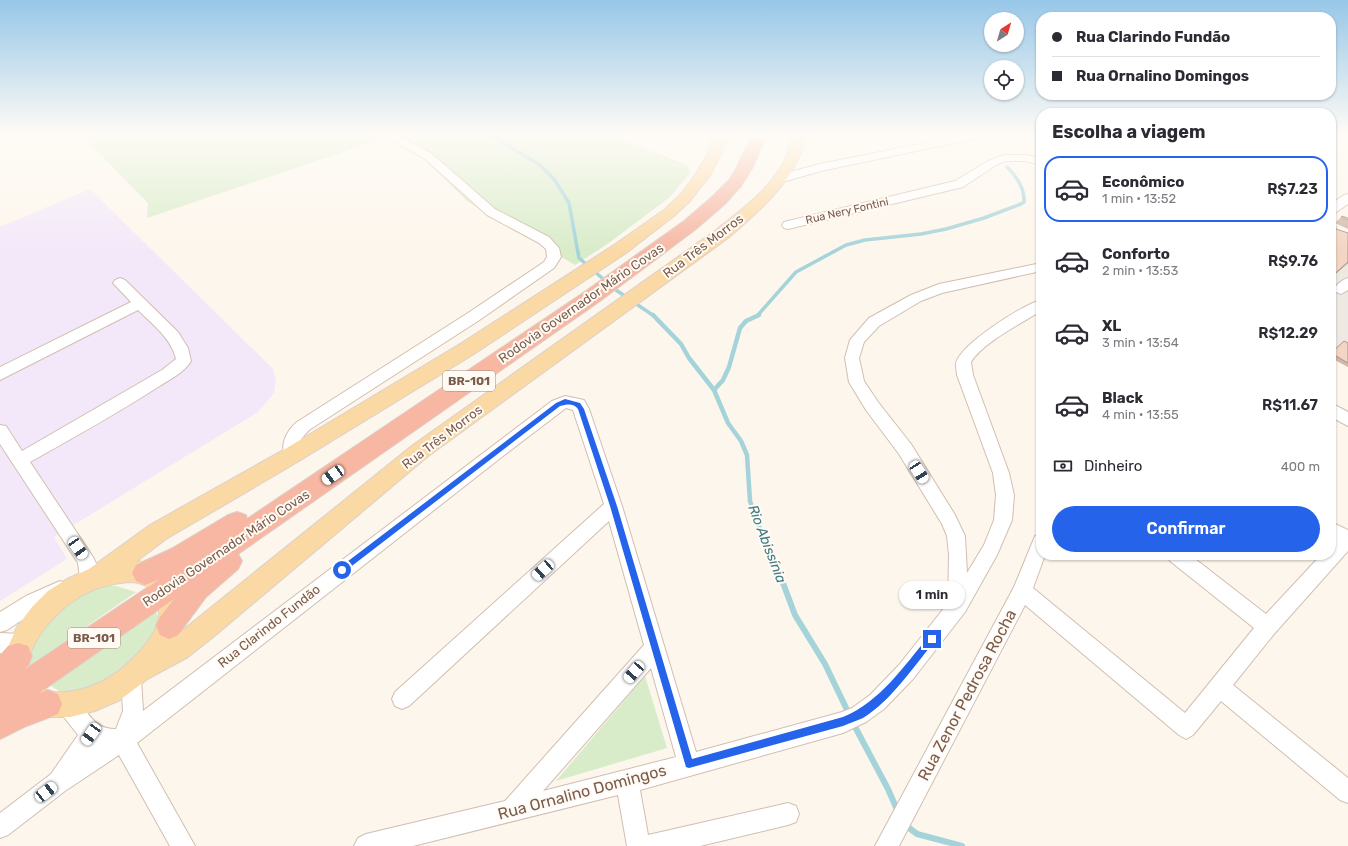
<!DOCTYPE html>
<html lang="pt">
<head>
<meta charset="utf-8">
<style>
  :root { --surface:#fff; --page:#f2f2f3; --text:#2b2b33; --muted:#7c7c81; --line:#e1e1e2; --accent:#2563eb }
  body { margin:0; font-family:Rubik,sans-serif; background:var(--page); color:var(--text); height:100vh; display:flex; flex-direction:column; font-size:15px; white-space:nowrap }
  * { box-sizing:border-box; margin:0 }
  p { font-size:13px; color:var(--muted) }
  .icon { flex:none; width:22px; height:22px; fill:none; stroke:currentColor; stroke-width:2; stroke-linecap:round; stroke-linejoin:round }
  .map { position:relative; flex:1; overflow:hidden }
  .details { position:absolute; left:1036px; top:108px; width:300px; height:452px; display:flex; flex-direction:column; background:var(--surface); border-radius:16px; box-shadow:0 1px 3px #0004 }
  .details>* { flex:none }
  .hud { position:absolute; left:1036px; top:12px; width:300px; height:88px; border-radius:16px; box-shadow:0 1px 3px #0004; display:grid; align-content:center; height:88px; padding:0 16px; background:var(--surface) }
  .needle { width:26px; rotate:37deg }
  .buttons { position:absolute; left:984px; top:12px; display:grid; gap:8px }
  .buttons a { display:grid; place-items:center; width:40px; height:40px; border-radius:50%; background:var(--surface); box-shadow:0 1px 3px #0004; font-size:20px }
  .end { position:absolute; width:18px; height:18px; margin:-9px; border:5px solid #2563eb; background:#fff; box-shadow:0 0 0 2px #fff }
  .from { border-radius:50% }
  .bubble { position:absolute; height:28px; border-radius:14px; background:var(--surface); box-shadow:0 1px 3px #0004; font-size:13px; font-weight:600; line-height:28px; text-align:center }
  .car { position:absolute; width:12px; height:24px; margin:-12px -6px; border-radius:5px; box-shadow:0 0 3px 1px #0007; background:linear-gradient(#fff 24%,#345 0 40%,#fff 0 76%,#345 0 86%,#fff 0) }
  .hud b { display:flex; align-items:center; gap:14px; height:38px; font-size:15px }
  .hud b+b { border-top:1px solid var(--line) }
  .hud i { width:10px; height:10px; background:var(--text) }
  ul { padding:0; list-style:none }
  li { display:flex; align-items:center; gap:12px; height:66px; margin:0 8px 6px; padding:0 8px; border:2px solid transparent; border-radius:16px }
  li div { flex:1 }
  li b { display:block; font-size:15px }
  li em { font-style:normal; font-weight:600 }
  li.on { border-color:var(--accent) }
  li>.icon { width:36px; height:36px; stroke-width:1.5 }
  h2 { padding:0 16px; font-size:18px; line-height:48px }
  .pay { display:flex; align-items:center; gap:10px; height:44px; padding:0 16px; font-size:15px }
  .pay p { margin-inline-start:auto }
  .action { display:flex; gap:8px; margin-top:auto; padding:8px 16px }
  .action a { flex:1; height:46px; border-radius:24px; background:var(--accent); color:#fff; font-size:16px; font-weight:600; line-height:46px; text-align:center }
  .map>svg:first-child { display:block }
  .industrial { fill:#efe9e4 }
  .education { fill:#f3e8fa }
  .green { fill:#d8ecc9 }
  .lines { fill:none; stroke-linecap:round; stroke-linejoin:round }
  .stream-far2 { stroke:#a5d3da; stroke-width:3.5 }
  .stream-far1 { stroke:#a5d3da; stroke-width:4.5 }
  .stream { stroke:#a5d3da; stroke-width:6 }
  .minor-casing { stroke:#d1beb0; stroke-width:2 }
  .major-casing { stroke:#dad1cd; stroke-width:2 }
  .highway-casing { stroke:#dad1cd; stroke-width:2 }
  .minor { fill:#fff; fill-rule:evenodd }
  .major { fill:#fbd9a5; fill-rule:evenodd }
  .highway { fill:#f7b7a3; fill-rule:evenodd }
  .wall { fill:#d1b7a8 }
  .shaded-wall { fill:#aa9588 }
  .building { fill:#f3d5c3; stroke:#aa9588 }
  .route { fill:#2563eb }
  .labels { text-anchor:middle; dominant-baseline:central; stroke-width:4; stroke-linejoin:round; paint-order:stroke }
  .far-street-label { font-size:11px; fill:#7a5c4d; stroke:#fffaf3 }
  .shield { fill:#fffaf3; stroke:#a28b7f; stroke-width:1 }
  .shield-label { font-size:12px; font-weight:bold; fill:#7a5c4d }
  .street-label { font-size:13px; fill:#7a5c4d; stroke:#fffaf3 }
  .water-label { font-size:14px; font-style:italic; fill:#437c86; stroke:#fffaf3 }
  .near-street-label { font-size:16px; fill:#7a5c4d; stroke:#fffaf3 }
</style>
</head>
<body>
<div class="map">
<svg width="1348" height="846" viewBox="0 0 1348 846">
  <rect width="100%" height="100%" fill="#fdf6ec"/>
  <path class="industrial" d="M 1331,235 L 1348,244 L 1348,367 L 1331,357 Z"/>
  <path class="education" d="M 90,189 L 273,369 L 276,379 L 274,393 L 258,412 L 54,537 L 67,559 L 0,601 L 0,227 Z"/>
  <g class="green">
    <path d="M 80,134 L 608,134 L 687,165 L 690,173 L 670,197 L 606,245 L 575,265 L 467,201 L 419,154 L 388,137 L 147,218 L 148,203 Z"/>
    <path d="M 96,585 L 116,586 L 136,592 L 28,667 L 28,638 L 55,607 Z"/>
    <path d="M 155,609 L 160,623 L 156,641 L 109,684 L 63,693 L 49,685 Z"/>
    <path d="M 645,676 L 667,748 L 556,781 Z"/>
  </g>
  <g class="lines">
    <g class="stream-far2">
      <path d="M 489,134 L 540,165 L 554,179 L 569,203 L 579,258 L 616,290 L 654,316"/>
      <path d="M 757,316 L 796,272 L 846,245 L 865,240 L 921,234 L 946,229 L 984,218 L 1021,204 L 1024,202 C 1025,188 1016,176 1007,167"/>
    </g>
    <g class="stream-far1">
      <path d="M 653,315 L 681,344 L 689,358 L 714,390 L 728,423 L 741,441 L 747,455 L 750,501 L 767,549"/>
      <path d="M 714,390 L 723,380 L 729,367 L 740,328 L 746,321 L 759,315"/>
    </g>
    <g class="stream">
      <path d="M 767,548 L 777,567 L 795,615 L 825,664 L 849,714"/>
      <path d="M 853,723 L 888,789 L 898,812"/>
      <path d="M 904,824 L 917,834 L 962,846"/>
    </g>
    <g class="minor-casing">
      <g id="minor">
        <path d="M 382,134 L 395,134 L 432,154 L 495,209 L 549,237 L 559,248 L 561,257 L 554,268 L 478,321 L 309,430 L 301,439 L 300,455 L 298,460 L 292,462 L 286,460 C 279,446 286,431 297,422 L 468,313 L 544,262 L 547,257 L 546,249 L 539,243 L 487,215 L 424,158 L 383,136 Z"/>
        <path d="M 969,134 L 989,134 L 983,137 L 821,171 L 779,183 L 775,182 L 773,179 L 775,176 L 820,164 Z"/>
        <path d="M 1028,134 L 1041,134 L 1041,140 L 1030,136 Z"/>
        <path d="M 1004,155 L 1027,155 L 1041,158 L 1041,165 L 1026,161 L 1006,161 L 996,165 L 963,187 L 788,229 L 784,228 L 782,225 L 784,222 L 788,221 L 955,181 L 988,161 Z"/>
        <path d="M 1348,194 L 1348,204 L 1335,213 L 1331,214 L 1331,204 L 1344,195 Z"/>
        <path d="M 1041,263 L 1041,271 L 942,293 L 921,301 L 879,326 L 864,342 L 859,358 L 864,381 L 878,402 L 911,444 L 955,515 L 965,536 L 967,573 L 984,545 L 994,520 L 996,495 L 993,473 L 957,375 C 957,371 955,366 956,363 C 961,344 1022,305 1041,300 L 1041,311 C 1022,323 982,343 971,362 L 973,375 L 1009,473 L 1014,495 L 1012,520 L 997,555 L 965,612 L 913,679 L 884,709 L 866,722 L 843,733 L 640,790 L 648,835 L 788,803 L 796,806 L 799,814 L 796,822 L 788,825 L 700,846 L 627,846 L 618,795 L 413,846 L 354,846 L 358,838 L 366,834 L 505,801 L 644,645 L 609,521 L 409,706 L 402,709 L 395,706 L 392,699 L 395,692 L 604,504 L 573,410 L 566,408 L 503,456 L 137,743 L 195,846 L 170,846 L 119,755 L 65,791 L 8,835 L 0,838 L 0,813 L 51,774 L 78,735 L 60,712 L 57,705 L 60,698 L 67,695 C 90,704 87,729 116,729 L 123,711 L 121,678 L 124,671 L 131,668 L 138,671 L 141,678 L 143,711 L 552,401 L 565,396 L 584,400 L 589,409 L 622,506 L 696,752 L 842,712 L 852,708 L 870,695 L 899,665 L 948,603 L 949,555 L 947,536 L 942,524 L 899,454 L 866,410 L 849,382 L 845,358 L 850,340 L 869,318 L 911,295 L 939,284 ZM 651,668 L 676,757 L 543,791 Z"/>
        <path d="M 120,278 L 125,280 L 178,332 L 188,348 L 191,361 C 185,372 169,380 158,387 C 116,414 73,438 30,462 L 93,557 C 98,566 100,576 96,585 L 89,588 L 82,585 L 80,579 L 78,563 L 0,444 L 0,425 L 6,426 L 22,451 L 162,370 L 176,359 C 171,338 153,325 138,310 L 0,380 L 0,367 L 131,302 L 113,283 L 115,280 Z"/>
        <path d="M 1348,278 L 1348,290 L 1341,294 L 1336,292 L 1334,289 C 1337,284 1342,280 1348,278 Z"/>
        <path d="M 1331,403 L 1348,412 L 1348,426 L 1331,417 Z"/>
        <path d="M 1331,522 L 1348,530 L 1348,551 L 1274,634 L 1233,685 L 1348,778 L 1348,803 L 1340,800 L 1221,701 L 1193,735 L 1186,739 L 1179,735 L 1025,605 L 899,846 L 875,846 L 1014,587 L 1035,536 L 1041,534 L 1041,555 L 1045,555 L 1033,588 L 1185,713 L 1254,628 L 1170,561 L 1167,555 L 1190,555 L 1266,614 L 1321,555 L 1331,555 L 1331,544 L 1333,541 L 1331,540 Z"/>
        <path d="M 60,581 L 67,584 L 69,590 L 67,596 L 40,608 L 7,630 L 0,632 L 0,612 L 26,596 Z"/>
        <path d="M 0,633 L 21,634 L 28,637 L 31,644 L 28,651 L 21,654 L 0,653 Z"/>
      </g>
    </g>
    <g class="major-casing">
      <path id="major" d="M 714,134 L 728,134 L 721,155 L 709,177 L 690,201 L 674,216 L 626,253 L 474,354 L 299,461 L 166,539 L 137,561 C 177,566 188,598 178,634 L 413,445 L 716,230 C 740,211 769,190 783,163 C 788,153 790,144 793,134 L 807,134 C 795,181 763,208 728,238 L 427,457 L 212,638 L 188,657 L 149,678 L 120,700 L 95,711 L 70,717 L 49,717 L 22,706 L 17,701 L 10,691 L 4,671 L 5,659 L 8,647 L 17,627 L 32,607 L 48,591 L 67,579 L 89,569 L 150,525 L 285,449 L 460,344 L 614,245 L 664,210 L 680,195 L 695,175 L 707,155 ZM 129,582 C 158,582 165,608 154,632 C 148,642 140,652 131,660 C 115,676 96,687 73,691 C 60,693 46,694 36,684 C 11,659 54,613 75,600 C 92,588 109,584 129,582 Z"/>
    </g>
    <g class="highway-casing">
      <path id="highway" d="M 752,134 L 767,134 L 753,167 L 741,186 L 725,204 L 696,229 L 600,301 L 238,554 L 242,561 L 238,569 L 206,597 L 178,635 L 169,639 L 160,635 L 156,626 L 160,617 L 174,599 L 39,693 L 48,690 L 58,694 L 62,704 L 58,714 L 24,727 L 0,739 L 0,655 L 8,646 L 18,643 L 28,646 L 32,656 L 28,666 L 24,670 L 160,579 L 145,585 L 136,581 L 132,573 L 136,565 L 171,549 L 228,515 L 237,512 L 246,515 L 247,519 L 586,291 L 684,221 L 713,196 L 729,180 L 737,167 Z"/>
    </g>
    <use href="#minor" class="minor"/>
    <use href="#major" class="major"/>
    <use href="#highway" class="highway"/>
  </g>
  <g class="wall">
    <path d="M 1341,217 L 1348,218 L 1348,229 L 1335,223 Z"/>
    <path d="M 1348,343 L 1348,367 L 1331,358 L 1331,353 Z"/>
  </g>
  <path class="shaded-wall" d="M 1348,262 L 1348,263 L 1331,278 L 1331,277 Z"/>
  <g class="building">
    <path d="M 1342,216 L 1348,218 L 1348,220 L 1341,217 Z"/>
    <path d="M 1335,221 L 1336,229 L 1348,233 L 1348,262 L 1331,277 L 1331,224 Z"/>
    <path d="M 1344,341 L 1348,343 L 1348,363 L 1331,353 Z"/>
    <path d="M 1331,473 L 1335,476 L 1331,480 Z"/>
  </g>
  <linearGradient id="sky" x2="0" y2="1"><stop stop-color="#97c7e8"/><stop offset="0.53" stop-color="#fefbf6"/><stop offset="1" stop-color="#fefbf6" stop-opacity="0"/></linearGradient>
  <rect width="1348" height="252" fill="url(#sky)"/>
  <path class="route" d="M 565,399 L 580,403 L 584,409 L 617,506 L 692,759 L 843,717 C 880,702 904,666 929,636 L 935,636 L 935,641 C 913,667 892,700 863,718 C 857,721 849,723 843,726 L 689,768 L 686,767 L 610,506 L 578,409 C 574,403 567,404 560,406 L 344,572 L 339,572 L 339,568 L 556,403 Z"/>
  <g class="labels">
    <g class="far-street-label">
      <text transform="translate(847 211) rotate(-13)">Rua Nery Fontini</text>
    </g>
    <g class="shield">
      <rect x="443" y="371" width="52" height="20" rx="3"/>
      <rect x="68" y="628" width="52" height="20" rx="3"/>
    </g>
    <g class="shield-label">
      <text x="469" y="381">BR-101</text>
      <text x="94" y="638">BR-101</text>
    </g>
    <g class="street-label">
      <text transform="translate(703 246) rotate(-37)">Rua Três Morros</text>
      <text transform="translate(581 303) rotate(-35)">Rodovia Governador Mário Covas</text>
      <text transform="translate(442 437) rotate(-37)">Rua Três Morros</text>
      <text transform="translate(226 548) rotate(-34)">Rodovia Governador Mário Covas</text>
      <text transform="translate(269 626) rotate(-38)">Rua Clarindo Fundão</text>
    </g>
    <g class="water-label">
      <text transform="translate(767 544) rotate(69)">Rio Abissínia</text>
    </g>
    <g class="near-street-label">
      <text transform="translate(967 695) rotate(-62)">Rua Zenor Pedrosa Rocha</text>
      <text transform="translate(582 792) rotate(-15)">Rua Ornalino Domingos</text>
    </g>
  </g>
</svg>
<div class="buttons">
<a><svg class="needle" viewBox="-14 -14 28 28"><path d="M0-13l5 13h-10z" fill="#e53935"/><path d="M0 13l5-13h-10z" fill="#7c7c81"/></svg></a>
<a><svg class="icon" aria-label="locate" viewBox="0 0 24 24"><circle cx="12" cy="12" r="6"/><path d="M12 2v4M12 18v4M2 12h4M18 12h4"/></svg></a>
</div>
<i class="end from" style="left:342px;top:570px"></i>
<i class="end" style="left:932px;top:639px"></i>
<div class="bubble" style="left:899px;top:581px;width:66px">1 min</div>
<i class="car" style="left:919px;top:472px;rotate:147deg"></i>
<i class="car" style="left:333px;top:475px;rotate:235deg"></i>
<i class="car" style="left:78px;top:548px;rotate:146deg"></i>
<i class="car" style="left:543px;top:570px;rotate:228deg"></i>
<i class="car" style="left:634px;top:672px;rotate:221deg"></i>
<i class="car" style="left:91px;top:734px;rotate:216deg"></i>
<i class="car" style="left:46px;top:792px;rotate:52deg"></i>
<div class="hud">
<b><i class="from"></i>Rua Clarindo Fundão</b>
<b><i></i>Rua Ornalino Domingos</b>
</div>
<section class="details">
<h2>Escolha a viagem</h2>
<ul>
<li class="on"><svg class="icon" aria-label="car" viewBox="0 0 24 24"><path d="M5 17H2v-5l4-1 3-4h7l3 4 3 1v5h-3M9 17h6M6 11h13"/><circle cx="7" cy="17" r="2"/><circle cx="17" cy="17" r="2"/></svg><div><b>Econômico</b><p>1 min · 13:52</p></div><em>R$7.23</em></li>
<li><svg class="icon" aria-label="car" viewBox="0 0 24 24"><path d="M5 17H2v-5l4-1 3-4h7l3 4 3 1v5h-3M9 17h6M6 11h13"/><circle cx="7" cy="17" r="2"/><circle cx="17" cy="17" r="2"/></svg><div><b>Conforto</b><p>2 min · 13:53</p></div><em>R$9.76</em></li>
<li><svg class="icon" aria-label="car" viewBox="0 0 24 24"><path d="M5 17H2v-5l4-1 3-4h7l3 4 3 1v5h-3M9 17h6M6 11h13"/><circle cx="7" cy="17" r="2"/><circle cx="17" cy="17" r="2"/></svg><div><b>XL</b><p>3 min · 13:54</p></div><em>R$12.29</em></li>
<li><svg class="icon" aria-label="car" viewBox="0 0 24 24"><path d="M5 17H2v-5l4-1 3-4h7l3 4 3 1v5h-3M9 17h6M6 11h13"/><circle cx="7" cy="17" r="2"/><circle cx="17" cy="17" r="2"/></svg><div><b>Black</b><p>4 min · 13:55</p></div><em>R$11.67</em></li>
</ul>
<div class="pay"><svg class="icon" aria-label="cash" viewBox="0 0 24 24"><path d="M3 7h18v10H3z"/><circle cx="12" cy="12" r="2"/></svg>Dinheiro<p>400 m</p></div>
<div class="action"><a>Confirmar</a></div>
</section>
</div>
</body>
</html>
